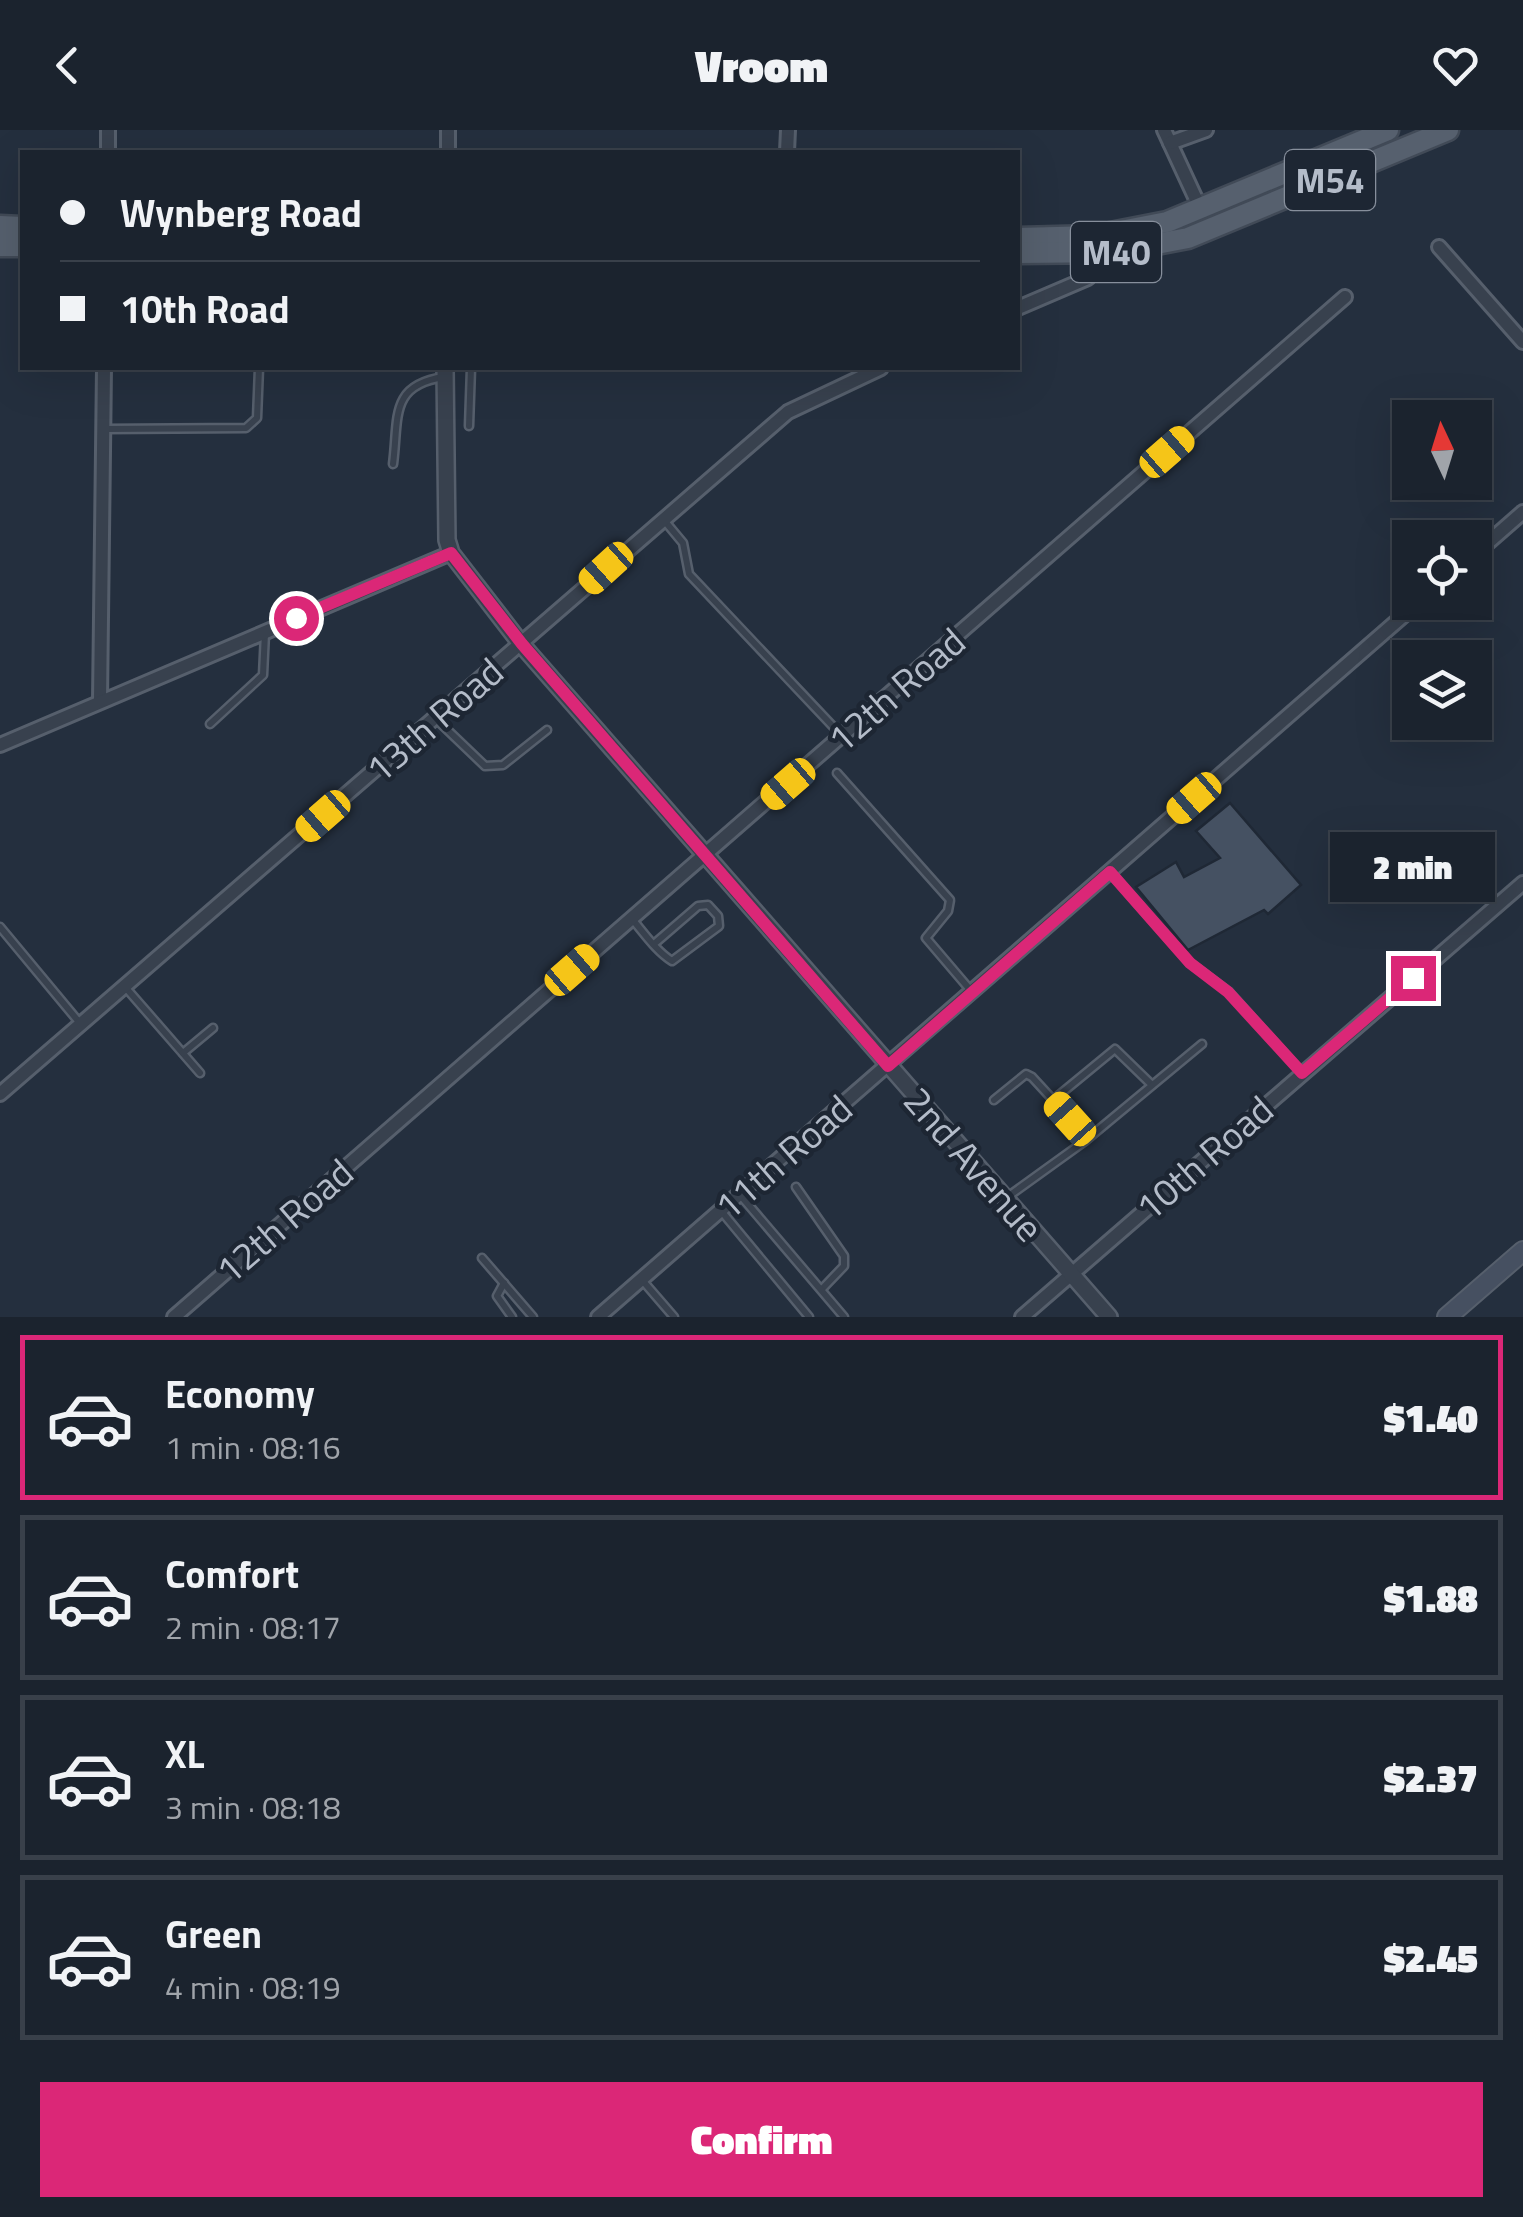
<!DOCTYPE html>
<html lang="en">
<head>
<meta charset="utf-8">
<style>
  :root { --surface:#1b232e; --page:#282f3a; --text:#f1f3f6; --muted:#a0a4aa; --line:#39404a; --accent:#db2777 }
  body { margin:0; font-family:"Titillium Web",sans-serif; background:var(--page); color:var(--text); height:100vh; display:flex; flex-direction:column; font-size:38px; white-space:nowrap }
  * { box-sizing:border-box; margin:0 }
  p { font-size:32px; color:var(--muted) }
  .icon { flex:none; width:55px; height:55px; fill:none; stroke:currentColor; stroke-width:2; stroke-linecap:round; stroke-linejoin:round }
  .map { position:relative; height:1187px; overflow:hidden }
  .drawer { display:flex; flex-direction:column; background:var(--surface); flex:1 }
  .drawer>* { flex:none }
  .guide { position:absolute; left:20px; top:20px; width:1000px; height:220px; border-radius:0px; box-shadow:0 10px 40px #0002,0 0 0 2px var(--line); display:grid; align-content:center; height:220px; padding:0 40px; background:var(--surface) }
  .needle { width:65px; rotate:356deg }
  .controls { position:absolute; left:1392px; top:270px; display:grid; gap:20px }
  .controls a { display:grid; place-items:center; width:100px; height:100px; border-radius:0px; background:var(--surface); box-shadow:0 10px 40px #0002,0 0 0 2px var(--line); font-size:50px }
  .end { position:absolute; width:45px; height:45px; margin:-22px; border:12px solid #db2777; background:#fff; box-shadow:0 0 0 5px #fff }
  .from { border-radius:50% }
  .bubble { position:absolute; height:70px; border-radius:0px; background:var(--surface); box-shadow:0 10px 40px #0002,0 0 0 2px var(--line); font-size:32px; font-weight:800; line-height:70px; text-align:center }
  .car { position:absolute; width:30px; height:60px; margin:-30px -15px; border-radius:12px; box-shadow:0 0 8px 2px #0007; background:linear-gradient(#f5c518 24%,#345 0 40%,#f5c518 0 76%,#345 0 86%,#f5c518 0) }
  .guide b { display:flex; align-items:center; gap:35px; height:95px; font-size:38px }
  .guide b+b { border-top:2px solid var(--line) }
  .guide i { width:25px; height:25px; background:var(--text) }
  ul { padding:18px 0 0; list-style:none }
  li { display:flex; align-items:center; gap:30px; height:165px; margin:0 20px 15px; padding:0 20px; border:5px solid var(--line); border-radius:0px }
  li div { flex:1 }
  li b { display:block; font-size:38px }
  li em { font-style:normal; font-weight:800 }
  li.on { border-color:var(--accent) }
  li>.icon { width:90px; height:90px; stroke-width:1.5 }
  .button { display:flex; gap:20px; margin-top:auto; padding:20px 40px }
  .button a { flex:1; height:115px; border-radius:0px; background:var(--accent); color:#fff; font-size:40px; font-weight:800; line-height:115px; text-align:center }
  header { display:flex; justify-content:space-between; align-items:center; height:130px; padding:0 40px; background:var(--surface); font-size:45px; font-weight:800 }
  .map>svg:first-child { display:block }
  .building { fill:#455162; stroke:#1f2835; stroke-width:2.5 }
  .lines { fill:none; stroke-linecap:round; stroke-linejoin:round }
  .service-casing { stroke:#565f6c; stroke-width:11 }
  .minor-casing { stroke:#565f6c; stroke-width:18 }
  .tertiary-casing { stroke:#565f6c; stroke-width:20 }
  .secondary-casing { stroke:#565f6c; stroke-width:22 }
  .primary-casing { stroke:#414a57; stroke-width:25 }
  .service { stroke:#38414e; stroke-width:6 }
  .minor { stroke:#38414e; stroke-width:12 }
  .tertiary { stroke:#38414e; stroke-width:15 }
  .secondary { stroke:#465061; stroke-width:18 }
  .primary { stroke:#56606e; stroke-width:20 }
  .route { stroke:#db2777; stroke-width:12 }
  .labels { text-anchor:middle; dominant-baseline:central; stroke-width:9; stroke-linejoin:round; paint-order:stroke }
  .shield { fill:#1d2633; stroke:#878f9c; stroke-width:2.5 }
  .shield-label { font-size:35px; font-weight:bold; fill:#b4bcc9 }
  .street-label { font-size:38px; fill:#b4bcc9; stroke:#1d2633 }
</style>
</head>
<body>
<header><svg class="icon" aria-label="back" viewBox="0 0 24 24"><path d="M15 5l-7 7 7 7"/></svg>Vroom<svg class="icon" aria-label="heart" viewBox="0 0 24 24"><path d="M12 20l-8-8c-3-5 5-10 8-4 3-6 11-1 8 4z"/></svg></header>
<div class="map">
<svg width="1523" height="1187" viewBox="0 0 1523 1187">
  <rect width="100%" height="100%" fill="#242f3e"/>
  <path class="building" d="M 1230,673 L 1301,755 L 1268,784 L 1264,780 L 1188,820 L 1136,757 L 1176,732 L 1184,747 L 1220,728 L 1196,701 Z"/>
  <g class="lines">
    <g class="service-casing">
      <g id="service">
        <path d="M 469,296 L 471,238"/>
        <path d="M 104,299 L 246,298 L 257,288 L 259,238"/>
        <path d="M 393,334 C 399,288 389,255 444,247"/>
        <path d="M 663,389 L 683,413 L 689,444 L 842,606"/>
        <path d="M 436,589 L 485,636 L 503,635 L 547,600"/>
        <path d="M 210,594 L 263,545 L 265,503"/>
        <path d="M 837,643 L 950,770 L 948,781 L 926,808 L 972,862"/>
        <path d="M 1111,743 L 1190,833 L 1229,862 L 1302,943"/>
        <path d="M 632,789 C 644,803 657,822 672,831 L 719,796 L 718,786 L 708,775 L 698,776 L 654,814"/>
        <path d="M 0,797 L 79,892"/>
        <path d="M 126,858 L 200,943"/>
        <path d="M 183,923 L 213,898"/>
        <path d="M 994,970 L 1026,944 L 1032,947 L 1088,1008"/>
        <path d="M 1053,970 L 1115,919 L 1152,955"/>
        <path d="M 796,1057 L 844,1126 L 844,1136 L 822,1159"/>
        <path d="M 741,1066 L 844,1187"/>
        <path d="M 1006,1068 L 1085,1011 L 1202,914"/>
        <path d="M 722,1082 L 809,1187"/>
        <path d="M 482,1128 L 533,1187"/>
        <path d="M 642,1150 L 674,1187"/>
        <path d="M 504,1153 L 497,1166 L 512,1187"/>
      </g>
    </g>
    <g class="minor-casing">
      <g id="minor">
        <path d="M 1164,0 L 1201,80"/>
        <path d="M 1170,13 L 1206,0"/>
        <path d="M 108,22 L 108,0"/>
        <path d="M 448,22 L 448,0"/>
        <path d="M 787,22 L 788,0"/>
        <path d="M 1439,117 L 1523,212"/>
        <path d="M 1018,178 L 1088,148"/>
        <path d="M 1475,424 L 1523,382"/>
        <path d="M 100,571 L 104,238"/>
        <path d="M 0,615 L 451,423"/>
        <path d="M 0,964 L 788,282 L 881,238"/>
        <path d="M 174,1187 L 1345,167"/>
        <path d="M 598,1187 L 1419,472"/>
        <path d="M 1022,1187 L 1523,753"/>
      </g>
    </g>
    <g class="tertiary-casing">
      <path id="tertiary" d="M 445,238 L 447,410 L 451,423 L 522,515 L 1109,1187"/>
    </g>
    <g class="secondary-casing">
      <path id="secondary" d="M 1447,1187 L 1523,1121"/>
    </g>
    <g class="primary-casing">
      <g id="primary">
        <path d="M 0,96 L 22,97"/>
        <path d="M 1018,108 L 1095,106 L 1167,92 L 1388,0"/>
        <path d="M 0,116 L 22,116"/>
        <path d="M 1018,123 L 1114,122 L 1188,108 L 1448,0"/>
      </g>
    </g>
    <use href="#service" class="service"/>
    <use href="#minor" class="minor"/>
    <use href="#tertiary" class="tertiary"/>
    <use href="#secondary" class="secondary"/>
    <use href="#primary" class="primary"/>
  </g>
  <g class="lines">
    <path class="route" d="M 296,488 L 451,423 L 522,514 L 888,936 L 1110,742 L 1190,833 L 1228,862 L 1302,943 L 1413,848"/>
  </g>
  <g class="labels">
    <g class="shield">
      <rect x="1285" y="20" width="90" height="60" rx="8"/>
      <rect x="1071" y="92" width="90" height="60" rx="8"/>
    </g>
    <g class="shield-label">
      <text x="1330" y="50">M54</text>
      <text x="1116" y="122">M40</text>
    </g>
    <g class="street-label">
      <text transform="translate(896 560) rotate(-41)">12th Road</text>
      <text transform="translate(434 590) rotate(-41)">13th Road</text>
      <text transform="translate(783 1027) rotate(-41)">11th Road</text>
      <text transform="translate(1204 1028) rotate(-41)">10th Road</text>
      <text transform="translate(974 1034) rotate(49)">2nd Avenue</text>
      <text transform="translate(284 1091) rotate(-41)">12th Road</text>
    </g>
  </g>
</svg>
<div class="controls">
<a><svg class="needle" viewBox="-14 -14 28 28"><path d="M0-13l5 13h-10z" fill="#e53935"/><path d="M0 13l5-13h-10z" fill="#a0a4aa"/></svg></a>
<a><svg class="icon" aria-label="locate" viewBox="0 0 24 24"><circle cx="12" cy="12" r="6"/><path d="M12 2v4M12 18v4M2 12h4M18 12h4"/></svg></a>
<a><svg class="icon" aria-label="layers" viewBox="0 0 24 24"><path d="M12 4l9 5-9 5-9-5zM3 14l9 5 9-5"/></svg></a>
</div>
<i class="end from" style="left:296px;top:488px"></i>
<i class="end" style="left:1413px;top:848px"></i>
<div class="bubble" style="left:1330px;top:702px;width:165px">2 min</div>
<i class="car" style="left:1167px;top:322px;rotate:49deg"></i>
<i class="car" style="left:606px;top:438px;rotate:228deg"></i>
<i class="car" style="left:788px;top:654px;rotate:229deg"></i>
<i class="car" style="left:1194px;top:668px;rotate:229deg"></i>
<i class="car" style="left:323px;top:686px;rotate:229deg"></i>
<i class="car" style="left:572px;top:840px;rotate:49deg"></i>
<i class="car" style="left:1070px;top:989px;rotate:318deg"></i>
<div class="guide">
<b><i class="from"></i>Wynberg Road</b>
<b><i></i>10th Road</b>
</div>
</div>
<section class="drawer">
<ul>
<li class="on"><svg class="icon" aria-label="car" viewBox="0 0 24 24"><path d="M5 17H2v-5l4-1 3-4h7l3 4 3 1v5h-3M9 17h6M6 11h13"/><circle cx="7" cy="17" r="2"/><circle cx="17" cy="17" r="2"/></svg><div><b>Economy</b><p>1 min · 08:16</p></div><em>$1.40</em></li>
<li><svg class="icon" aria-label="car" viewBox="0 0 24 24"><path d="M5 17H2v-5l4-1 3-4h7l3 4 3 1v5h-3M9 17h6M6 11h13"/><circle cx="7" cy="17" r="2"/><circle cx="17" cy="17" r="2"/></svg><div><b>Comfort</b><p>2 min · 08:17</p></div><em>$1.88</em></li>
<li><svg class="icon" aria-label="car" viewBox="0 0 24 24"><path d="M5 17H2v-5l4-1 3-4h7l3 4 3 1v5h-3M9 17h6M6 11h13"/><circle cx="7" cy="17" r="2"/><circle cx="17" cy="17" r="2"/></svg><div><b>XL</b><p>3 min · 08:18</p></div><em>$2.37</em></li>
<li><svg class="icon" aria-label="car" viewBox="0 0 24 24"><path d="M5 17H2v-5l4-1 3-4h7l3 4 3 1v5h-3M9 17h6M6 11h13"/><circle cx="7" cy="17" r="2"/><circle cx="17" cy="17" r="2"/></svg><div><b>Green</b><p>4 min · 08:19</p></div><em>$2.45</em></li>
</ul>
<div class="button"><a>Confirm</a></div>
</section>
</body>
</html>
